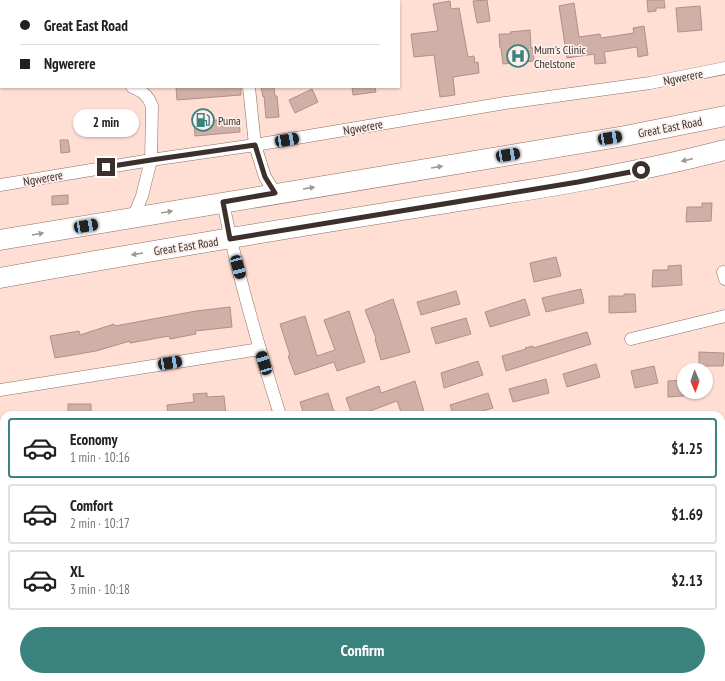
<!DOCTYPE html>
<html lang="en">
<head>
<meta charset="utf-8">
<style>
  :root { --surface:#fff; --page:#f6f6f6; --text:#202124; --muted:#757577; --line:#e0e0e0; --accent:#3a827d }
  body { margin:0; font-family:"PT Sans Narrow",sans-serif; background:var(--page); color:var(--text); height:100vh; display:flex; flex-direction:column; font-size:15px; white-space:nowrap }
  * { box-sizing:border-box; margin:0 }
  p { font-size:13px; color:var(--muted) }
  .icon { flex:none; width:22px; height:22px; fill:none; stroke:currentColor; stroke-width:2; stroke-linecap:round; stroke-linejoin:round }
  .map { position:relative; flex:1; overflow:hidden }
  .details { position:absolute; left:0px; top:411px; width:725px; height:270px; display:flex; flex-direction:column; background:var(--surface); border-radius:12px 12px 0 0; box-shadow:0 1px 3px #0004 }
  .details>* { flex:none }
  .hud { position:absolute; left:0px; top:0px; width:400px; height:88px; box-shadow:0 1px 3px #0004; display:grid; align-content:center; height:88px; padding:0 20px; background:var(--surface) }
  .needle { width:26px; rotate:178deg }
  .controls { position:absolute; left:677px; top:363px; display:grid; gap:8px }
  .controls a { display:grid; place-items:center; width:36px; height:36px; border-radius:50%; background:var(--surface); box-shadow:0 1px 3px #0004; font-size:20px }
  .end { position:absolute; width:18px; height:18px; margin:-9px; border:5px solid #3c302c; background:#fff; box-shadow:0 0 0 2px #fff }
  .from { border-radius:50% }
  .bubble { position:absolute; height:28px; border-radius:14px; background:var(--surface); box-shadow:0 1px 3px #0004; font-size:13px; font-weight:700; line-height:28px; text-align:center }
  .car { position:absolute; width:12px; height:24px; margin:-12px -6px; border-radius:5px; box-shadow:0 0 3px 1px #0007; background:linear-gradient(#222 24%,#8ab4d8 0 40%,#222 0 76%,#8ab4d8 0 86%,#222 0) }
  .hud b { display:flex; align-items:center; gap:14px; height:38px; font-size:15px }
  .hud b+b { border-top:1px solid var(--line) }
  .hud i { width:10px; height:10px; background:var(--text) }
  ul { padding:7px 0 0; list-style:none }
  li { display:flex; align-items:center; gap:12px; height:60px; margin:0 8px 6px; padding:0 12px; border:2px solid var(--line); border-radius:4px }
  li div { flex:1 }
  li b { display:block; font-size:15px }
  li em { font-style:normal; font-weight:700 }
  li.selected { border-color:var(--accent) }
  li>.icon { width:36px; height:36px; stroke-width:1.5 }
  .cta { display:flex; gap:8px; margin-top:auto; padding:8px 20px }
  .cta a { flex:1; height:46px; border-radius:24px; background:var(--accent); color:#fff; font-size:16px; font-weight:700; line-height:46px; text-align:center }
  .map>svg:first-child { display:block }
  .building { fill:#cfafa6; stroke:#af9087 }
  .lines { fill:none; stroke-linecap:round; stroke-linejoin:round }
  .minor-casing { stroke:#8c6f67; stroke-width:13 }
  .primary-casing { stroke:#8c6f67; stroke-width:21 }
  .minor { stroke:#fff; stroke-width:12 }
  .primary { stroke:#fff; stroke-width:20 }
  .oneway { fill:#9e9896 }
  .route { stroke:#3c302c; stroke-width:5 }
  .labels { text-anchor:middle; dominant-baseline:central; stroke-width:3.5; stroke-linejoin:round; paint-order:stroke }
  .poi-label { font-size:12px; fill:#3c302c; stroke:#fdf0ec; text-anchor:start }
  .street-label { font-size:12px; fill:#3c302c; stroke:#fdf0ec }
</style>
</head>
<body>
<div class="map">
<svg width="725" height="681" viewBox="0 0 725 681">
  <rect width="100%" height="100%" fill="#ffded4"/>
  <g class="building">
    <path d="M 487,0 L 490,21 L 477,23 L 473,1 Z"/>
    <path d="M 647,0 L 664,0 L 665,8 L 656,8 L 656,11 L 648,12 Z"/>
    <path d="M 450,1 L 451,9 L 459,8 L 468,57 L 474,56 L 475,63 L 478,62 L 479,73 L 453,77 L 455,95 L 440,97 L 434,55 L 414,57 L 411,34 L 438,31 L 433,4 Z"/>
    <path d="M 574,3 L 579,37 L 600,34 L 601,38 L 634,33 L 633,28 L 644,26 L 648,55 L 638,57 L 637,47 L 604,52 L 606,63 L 595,64 L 594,54 L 567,58 L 559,6 Z"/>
    <path d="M 700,6 L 702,30 L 678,32 L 676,8 Z"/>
    <path d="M 530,30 L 531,48 L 533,48 L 534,61 L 503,64 L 501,48 L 500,48 L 499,34 L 511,34 L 510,32 Z"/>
    <path d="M 176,87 L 241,87 L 241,95 L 177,100 Z"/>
    <path d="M 261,87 L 274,87 L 275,96 L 277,96 L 279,117 L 266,118 L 264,96 L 263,97 Z"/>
    <path d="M 352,87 L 375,87 L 376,92 L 353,95 Z"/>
    <path d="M 312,89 L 318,102 L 295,113 L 289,100 Z"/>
    <path d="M 239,118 L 240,132 L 195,136 L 194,122 Z"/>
    <path d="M 60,140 L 68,140 L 70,152 L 61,153 Z"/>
    <path d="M 68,195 L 68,204 L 52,205 L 52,196 Z"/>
    <path d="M 702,203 L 712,203 L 711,221 L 686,222 L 687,207 L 702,207 Z"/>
    <path d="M 556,257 L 561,276 L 534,282 L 530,263 Z"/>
    <path d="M 681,265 L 682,285 L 652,287 L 653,270 L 668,270 L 668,266 Z"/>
    <path d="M 581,289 L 584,303 L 546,312 L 542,298 Z"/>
    <path d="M 456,291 L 460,304 L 421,315 L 417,302 Z"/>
    <path d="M 624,294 L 635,294 L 636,312 L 609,313 L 609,296 L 624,296 Z"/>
    <path d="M 393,299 L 399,317 L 410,352 L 381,360 L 375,339 L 376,338 L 365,310 Z"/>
    <path d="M 525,299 L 530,315 L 490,327 L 485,312 Z"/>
    <path d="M 230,307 L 232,327 L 195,331 L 196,334 L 170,339 L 169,336 L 130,343 L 130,341 L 96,351 L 55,358 L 50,336 L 79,331 L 80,335 L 114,324 L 115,326 L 196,311 Z"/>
    <path d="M 349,311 L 365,362 L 337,371 L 334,362 L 295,375 L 288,356 L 290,355 L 280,324 L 305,316 L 317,356 L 335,350 L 324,320 Z"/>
    <path d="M 466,318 L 471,334 L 436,344 L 431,328 Z"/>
    <path d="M 587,332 L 591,344 L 506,371 L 502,356 L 526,349 L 525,348 L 533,346 L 533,348 Z"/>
    <path d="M 699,352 L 724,353 L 723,366 L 699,366 Z"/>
    <path d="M 478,361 L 483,375 L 444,388 L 441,373 Z"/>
    <path d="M 596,364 L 600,377 L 567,387 L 563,374 Z"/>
    <path d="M 654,366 L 658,383 L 635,388 L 631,371 Z"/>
    <path d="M 546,379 L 549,393 L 513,402 L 509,389 Z"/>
    <path d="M 684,380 L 684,396 L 668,397 L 668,381 Z"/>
    <path d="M 415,381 L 425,415 L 402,415 L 397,401 L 359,415 L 352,415 L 346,398 L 379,386 L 381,393 Z"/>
    <path d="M 207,393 L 207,397 L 224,396 L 226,415 L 168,415 L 167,405 L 194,402 L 193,394 Z"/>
    <path d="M 328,393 L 335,415 L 304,415 L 300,402 Z"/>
    <path d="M 488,393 L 493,408 L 468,415 L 453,415 L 450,405 Z"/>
    <rect x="68" y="404" width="23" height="11"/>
  </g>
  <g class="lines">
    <g class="minor-casing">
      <g id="minor">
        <path d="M 249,1 L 249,0"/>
        <path d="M 0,69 L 1,69"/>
        <path d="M 132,87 C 142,91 148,95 152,106 L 151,160 L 142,196 L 133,218"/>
        <path d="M 249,87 L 255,145 L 265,177 L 275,193"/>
        <path d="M 0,185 L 151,160 L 255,145 L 505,103 L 650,83 L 725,68"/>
        <path d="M 223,202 C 237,274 258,345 280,415"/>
        <path d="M 723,272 L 725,279"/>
        <path d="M 631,339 L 725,316"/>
        <path d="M 0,390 L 260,349"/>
        <path d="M 721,464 L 725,463"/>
        <path d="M 721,606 L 725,605"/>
        <path d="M 721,618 L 725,623"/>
        <path d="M 121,677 L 122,681"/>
        <path d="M 356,677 L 357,681"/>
        <path d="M 0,680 L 10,677"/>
        <path d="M 468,681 L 482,677"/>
      </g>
    </g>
    <g class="primary-casing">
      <g id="primary">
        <path d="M 0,240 L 625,136 L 725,116"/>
        <path d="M 0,278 C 136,253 272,231 409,209 C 515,192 621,177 725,150"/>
      </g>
    </g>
    <use href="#minor" class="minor"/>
    <use href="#primary" class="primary"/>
  </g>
  <defs><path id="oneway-solid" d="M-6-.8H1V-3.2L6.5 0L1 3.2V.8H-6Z"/></defs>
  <g class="oneway">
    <use href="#oneway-solid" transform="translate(687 160) rotate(167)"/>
    <use href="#oneway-solid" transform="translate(437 167) rotate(-9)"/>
    <use href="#oneway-solid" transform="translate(309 188) rotate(-9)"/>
    <use href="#oneway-solid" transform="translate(167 212) rotate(-10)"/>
    <use href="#oneway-solid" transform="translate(38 234) rotate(-10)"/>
    <use href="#oneway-solid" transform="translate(137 254) rotate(171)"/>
  </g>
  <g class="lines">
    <path class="route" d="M 106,167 L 151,160 L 255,145 L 265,177 L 275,193 L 223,202 L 230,239 L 578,182 L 641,170"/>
  </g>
  <defs>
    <g id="hospital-ring" transform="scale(1.15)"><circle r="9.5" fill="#fdf0ec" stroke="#3a827d" stroke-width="1.5"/><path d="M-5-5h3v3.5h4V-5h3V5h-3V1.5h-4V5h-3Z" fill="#3a827d"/></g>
    <g id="fuel-ring" transform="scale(1.15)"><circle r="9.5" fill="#fdf0ec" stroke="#3a827d" stroke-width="1.5"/><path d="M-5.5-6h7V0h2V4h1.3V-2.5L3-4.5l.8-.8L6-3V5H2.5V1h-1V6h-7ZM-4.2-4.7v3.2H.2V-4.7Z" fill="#3a827d"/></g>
  </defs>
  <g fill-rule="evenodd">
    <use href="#hospital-ring" x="518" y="56"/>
    <use href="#fuel-ring" x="203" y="120"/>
  </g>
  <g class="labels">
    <g class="poi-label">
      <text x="534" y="49">Mum's Clinic<tspan x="534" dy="14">Chelstone</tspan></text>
      <text x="218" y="120">Puma</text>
    </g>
    <g class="street-label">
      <text transform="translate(683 77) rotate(-11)">Ngwerere</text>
      <text transform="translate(363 127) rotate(-10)">Ngwerere</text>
      <text transform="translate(670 127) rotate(-11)">Great East Road</text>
      <text transform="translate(43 178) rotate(-10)">Ngwerere</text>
      <text transform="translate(186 246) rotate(-9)">Great East Road</text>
    </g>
  </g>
</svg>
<div class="controls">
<a><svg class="needle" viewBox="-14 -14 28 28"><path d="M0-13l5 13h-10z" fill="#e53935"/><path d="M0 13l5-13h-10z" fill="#757577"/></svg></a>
</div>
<i class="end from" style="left:641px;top:170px"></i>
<i class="end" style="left:106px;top:167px"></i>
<div class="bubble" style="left:73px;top:109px;width:66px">2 min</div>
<i class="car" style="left:610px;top:138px;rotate:81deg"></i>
<i class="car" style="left:287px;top:140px;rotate:80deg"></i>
<i class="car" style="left:508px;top:155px;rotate:81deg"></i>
<i class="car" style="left:86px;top:226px;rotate:80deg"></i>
<i class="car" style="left:238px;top:267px;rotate:165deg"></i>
<i class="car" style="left:170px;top:363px;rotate:81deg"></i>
<i class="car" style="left:264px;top:363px;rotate:343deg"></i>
<div class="hud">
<b><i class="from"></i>Great East Road</b>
<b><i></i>Ngwerere</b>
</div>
<section class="details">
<ul>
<li class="selected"><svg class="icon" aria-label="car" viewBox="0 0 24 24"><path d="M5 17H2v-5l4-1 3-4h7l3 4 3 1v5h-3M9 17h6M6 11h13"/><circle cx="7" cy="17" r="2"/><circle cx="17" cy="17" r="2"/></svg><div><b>Economy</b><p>1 min · 10:16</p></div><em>$1.25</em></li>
<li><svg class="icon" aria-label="car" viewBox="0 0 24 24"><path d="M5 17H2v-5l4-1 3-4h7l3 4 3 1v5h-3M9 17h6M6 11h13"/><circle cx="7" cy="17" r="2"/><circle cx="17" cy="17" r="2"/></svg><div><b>Comfort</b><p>2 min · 10:17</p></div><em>$1.69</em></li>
<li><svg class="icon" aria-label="car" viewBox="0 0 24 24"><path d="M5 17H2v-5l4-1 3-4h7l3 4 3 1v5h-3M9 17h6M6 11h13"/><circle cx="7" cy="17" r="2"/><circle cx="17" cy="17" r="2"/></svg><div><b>XL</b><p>3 min · 10:18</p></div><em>$2.13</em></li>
</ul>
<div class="cta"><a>Confirm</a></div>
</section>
</div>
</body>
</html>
